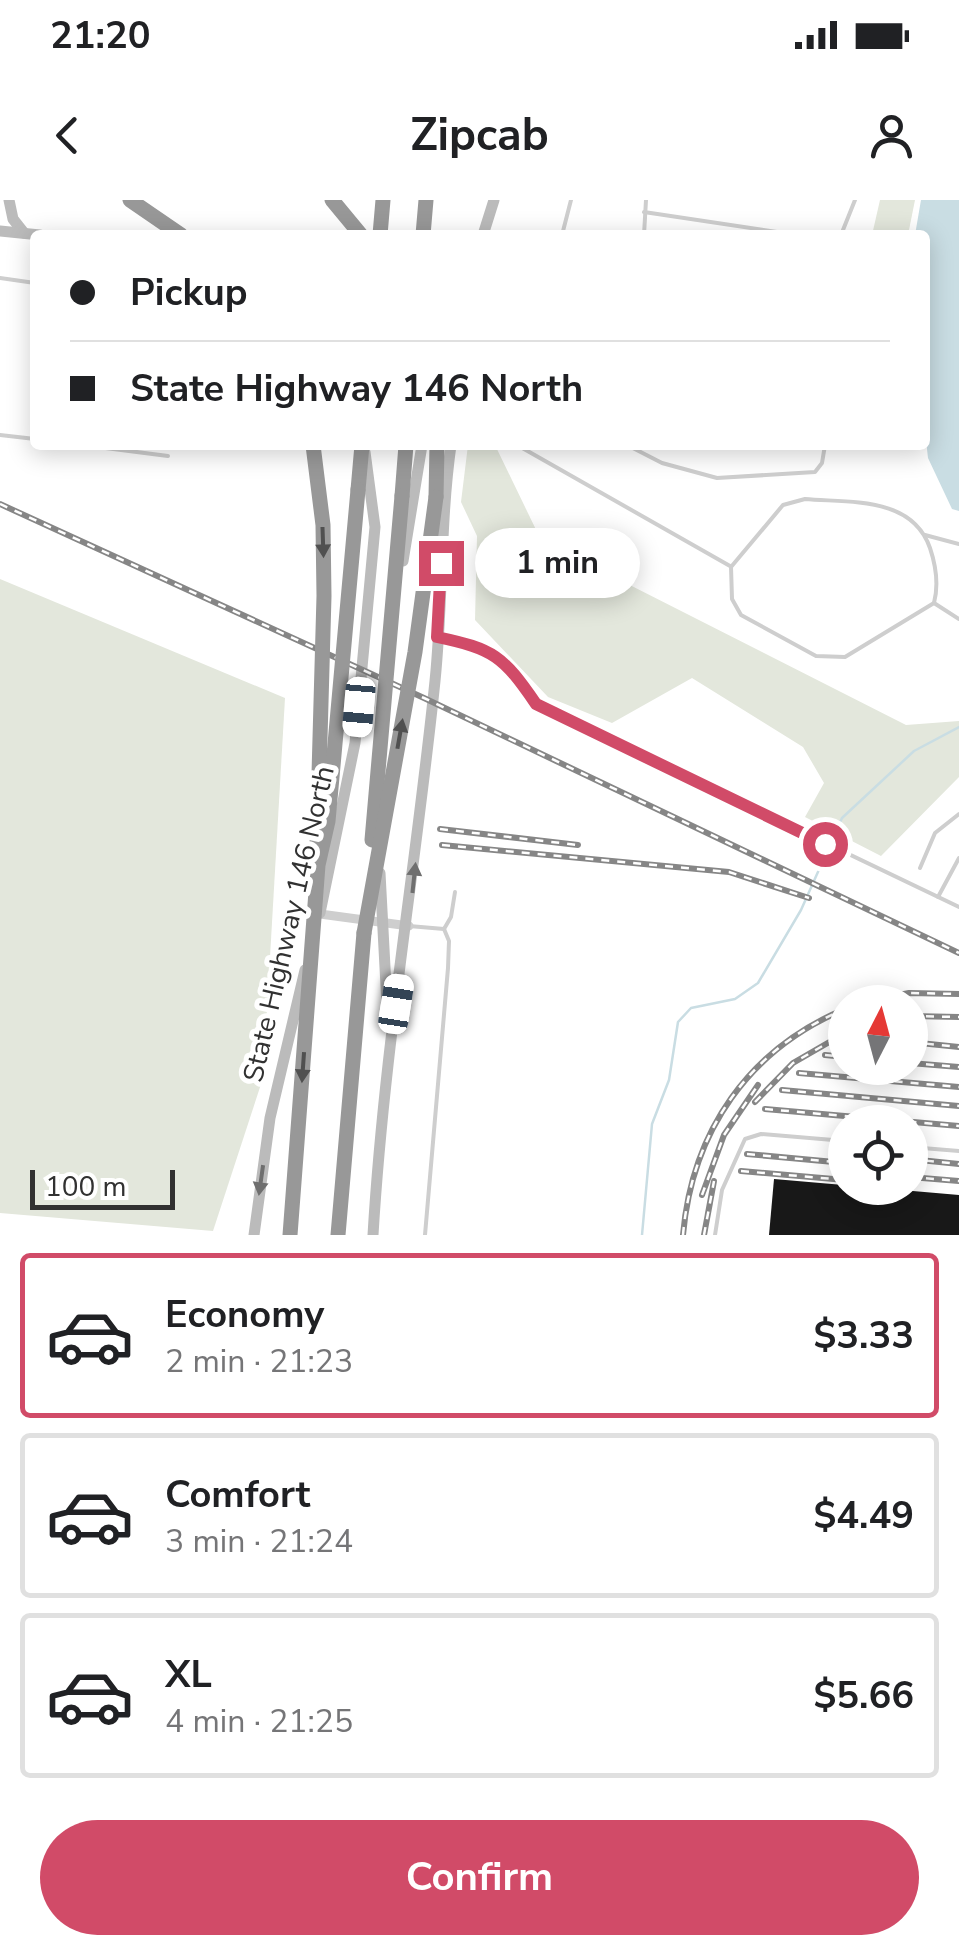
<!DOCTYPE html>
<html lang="en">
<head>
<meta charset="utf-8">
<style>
  :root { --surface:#fff; --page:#f2f2f2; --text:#202124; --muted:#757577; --line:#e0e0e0; --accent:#d14b68 }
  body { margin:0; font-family:"Nunito Sans",sans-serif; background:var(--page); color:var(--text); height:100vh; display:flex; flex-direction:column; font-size:38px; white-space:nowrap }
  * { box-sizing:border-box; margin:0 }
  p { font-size:32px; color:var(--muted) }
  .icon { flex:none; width:55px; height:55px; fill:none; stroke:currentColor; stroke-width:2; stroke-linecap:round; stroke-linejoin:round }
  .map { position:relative; height:1035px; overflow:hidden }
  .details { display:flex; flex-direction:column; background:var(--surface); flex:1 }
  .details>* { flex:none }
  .hud { position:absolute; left:30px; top:30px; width:900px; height:220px; border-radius:10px; box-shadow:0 5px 25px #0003; display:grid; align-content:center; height:220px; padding:0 40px; background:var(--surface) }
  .needle { width:65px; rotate:6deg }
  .buttons { position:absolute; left:828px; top:785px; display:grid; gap:20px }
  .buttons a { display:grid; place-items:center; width:100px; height:100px; border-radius:50%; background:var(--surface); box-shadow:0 5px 25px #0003; font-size:50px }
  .scale { position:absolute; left:30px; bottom:25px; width:145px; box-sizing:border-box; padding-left:10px; border:5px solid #313131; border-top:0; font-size:28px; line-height:35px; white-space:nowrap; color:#313131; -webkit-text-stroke:8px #fff; paint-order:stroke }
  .end { position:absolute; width:45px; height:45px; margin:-22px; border:12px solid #d14b68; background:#fff; box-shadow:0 0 0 5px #fff }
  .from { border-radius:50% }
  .bubble { position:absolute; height:70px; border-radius:35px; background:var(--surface); box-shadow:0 5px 25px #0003; font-size:32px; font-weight:700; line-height:70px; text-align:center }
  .car { position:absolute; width:30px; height:60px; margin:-30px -15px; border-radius:12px; box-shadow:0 0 8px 2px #0007; background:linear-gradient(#fff 24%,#345 0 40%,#fff 0 76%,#345 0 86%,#fff 0) }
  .hud b { display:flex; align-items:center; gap:35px; height:95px; font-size:38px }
  .hud b+b { border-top:2px solid var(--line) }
  .hud i { width:25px; height:25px; background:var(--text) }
  ul { padding:18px 0 0; list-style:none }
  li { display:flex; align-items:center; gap:30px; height:165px; margin:0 20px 15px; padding:0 20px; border:5px solid var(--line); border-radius:10px }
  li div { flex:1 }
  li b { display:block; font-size:38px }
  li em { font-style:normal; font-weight:700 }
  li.on { border-color:var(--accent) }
  li>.icon { width:90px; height:90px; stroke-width:1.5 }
  .action { display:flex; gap:20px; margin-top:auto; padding:20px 40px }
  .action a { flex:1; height:115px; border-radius:60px; background:var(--accent); color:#fff; font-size:40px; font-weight:700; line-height:115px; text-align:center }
  .status { display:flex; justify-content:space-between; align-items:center; height:70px; padding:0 50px; background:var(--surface); direction:ltr }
  .status svg { height:28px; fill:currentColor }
  header { display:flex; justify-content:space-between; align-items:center; height:130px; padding:0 40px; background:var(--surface); font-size:45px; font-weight:700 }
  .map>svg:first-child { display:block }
  .green { fill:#e3e7dc }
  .water { fill:#c9dde3 }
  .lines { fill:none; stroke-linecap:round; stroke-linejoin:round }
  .stream { stroke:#c9dde3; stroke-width:2.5 }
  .building { fill:#181818 }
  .lane { stroke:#cecece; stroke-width:4 }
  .street { stroke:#cecece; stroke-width:9 }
  .secondary { stroke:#bbb; stroke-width:11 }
  .highway { stroke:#989898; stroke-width:15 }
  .rail-casing { stroke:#868686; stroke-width:6 }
  .rail { stroke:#fff; stroke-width:2.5; stroke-dasharray:8; stroke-linecap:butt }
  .highway-bridge { stroke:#989898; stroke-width:15 }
  .oneway { fill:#505050 }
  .oneway2 { fill:#6f6f6f }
  .route { stroke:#d14b68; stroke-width:12 }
  .labels { text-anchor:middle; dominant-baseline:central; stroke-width:10; stroke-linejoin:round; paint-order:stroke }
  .street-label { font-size:28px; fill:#313131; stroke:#fff }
</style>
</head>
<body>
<div class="status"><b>21:20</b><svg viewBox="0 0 49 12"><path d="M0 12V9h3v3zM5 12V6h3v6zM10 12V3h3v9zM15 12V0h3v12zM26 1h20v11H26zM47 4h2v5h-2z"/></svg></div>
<header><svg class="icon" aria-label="back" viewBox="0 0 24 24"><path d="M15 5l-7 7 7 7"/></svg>Zipcab<svg class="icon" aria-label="person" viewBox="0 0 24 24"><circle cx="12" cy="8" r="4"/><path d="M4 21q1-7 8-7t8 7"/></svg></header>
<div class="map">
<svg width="959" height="1035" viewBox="0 0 959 1035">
  <rect width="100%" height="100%" fill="#fff"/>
  <g class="green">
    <path d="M 880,0 L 915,0 L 908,35 L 872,35 Z"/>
    <path d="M 468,245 L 495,245 L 541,340 L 906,525 L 959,521 L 959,577 L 881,656 L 805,617 L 824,583 L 803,547 L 692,478 L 612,523 L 548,497 L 475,420 L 477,336 L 461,302 Z"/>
    <path d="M 0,379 L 285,498 L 263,878 L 213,1031 L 0,1013 Z"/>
  </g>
  <path class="water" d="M 921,0 L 959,0 L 959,311 L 952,309 L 928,258 L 925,231 L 925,35 L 915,35 Z"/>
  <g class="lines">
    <path class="stream" d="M 642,1035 L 652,924 L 669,880 L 678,822 L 691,808 L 735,799 L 758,783 L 801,710 L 842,618 L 914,551 L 959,527"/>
  </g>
  <path class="building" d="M 774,979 L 959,995 L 959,1035 L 769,1035 Z"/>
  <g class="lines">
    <g class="lane">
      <path d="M 644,12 L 797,35"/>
      <path d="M 562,35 L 571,0"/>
      <path d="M 644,35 L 646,0"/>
      <path d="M 841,35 L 855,0"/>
      <path d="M 0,78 L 35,83"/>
      <path d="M 0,235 L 35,239"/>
      <path d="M 82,245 L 168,256"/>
      <path d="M 517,245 L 730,366"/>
      <path d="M 627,245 L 662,263 L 717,278 L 815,272 L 822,263 L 825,245"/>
      <path d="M 805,299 C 850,303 912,296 930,348 C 936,366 939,384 934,403 L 845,457 L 816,456 L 741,415 L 732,399 L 731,367 L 783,305 Z"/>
      <path d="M 925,335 L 959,344"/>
      <path d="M 934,403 L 959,419"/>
      <path d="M 442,438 C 494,449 507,461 536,504 L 959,707"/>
      <path d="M 920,668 L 935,633 L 959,614"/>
      <path d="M 938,697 L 959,658"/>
      <path d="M 409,726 L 444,729 L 451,717 L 455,692"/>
      <path d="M 910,947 L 959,951"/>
      <path d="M 425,1035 L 448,768 L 449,741 L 444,729"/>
      <path d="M 715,1035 L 722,990 L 745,939 L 761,934 L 845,941"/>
    </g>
    <path class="street" d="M 320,714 L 409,726"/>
    <g class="secondary">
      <path d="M 9,0 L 13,19 L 24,33"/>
      <path d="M 0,31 L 40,35"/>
      <path d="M 483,35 L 494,0"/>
      <path d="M 403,361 L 422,245"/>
      <path d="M 380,673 L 388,824"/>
      <path d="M 320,713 L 355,543 L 375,327 L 365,252"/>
      <path d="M 254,1035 L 270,918 L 305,770"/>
      <path d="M 373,1035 C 384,849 416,666 435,481 C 443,403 440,323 451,245"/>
    </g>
    <g class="highway">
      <path d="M 130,0 L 181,35"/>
      <path d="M 332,0 L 361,35"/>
      <path d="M 380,35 L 383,0"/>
      <path d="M 423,35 L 426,0"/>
      <path d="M 358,290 L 362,245"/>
      <path d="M 402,296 L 406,245"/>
      <path d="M 436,297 L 437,245"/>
      <path d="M 338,1035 L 364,733"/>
    </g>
    <g class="rail-casing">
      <g id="rail">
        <path d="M 0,304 L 424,498 L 959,753"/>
        <path d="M 440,629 L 578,645"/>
        <path d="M 442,645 L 729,672 L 809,698"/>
        <path d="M 864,802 L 909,793 L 959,794"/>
        <path d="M 910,816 L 959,817"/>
        <path d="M 910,842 L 959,847"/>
        <path d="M 825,855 L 845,857"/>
        <path d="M 910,863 L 959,867"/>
        <path d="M 799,873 L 959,887"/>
        <path d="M 782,890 L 959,906"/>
        <path d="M 755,902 L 793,863 L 845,833"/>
        <path d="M 765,909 L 959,926"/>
        <path d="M 747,954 L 845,963"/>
        <path d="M 910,959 L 959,964"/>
        <path d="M 741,971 L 845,980"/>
        <path d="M 910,977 L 959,981"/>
        <path d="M 702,995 L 724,935 L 758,885"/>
        <path d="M 683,1035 C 692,931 749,849 845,809"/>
        <path d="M 704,1035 L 714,981"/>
      </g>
    </g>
    <use href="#rail" class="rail"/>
    <g class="highway-bridge">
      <path d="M 313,245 L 323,325 L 324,396 L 317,645"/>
      <path d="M 372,640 L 402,296"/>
      <path d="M 364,733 L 415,452 L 436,297"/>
      <path d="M 290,1035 L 318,665 L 328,621 L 358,290"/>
    </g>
  </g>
  <defs><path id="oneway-solid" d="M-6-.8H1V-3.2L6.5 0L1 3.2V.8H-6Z" transform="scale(2.5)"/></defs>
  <g class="oneway">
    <use href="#oneway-solid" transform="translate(323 342) rotate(88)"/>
    <use href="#oneway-solid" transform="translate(400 534) rotate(-80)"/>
    <use href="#oneway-solid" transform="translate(303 867) rotate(94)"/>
  </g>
  <g class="oneway2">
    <use href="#oneway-solid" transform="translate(414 678) rotate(-84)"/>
    <use href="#oneway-solid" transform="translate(261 980) rotate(98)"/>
  </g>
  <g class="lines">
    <path class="route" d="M 441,363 L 437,437 C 494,449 503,456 536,504 L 825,644"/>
  </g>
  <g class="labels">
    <g class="street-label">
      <text transform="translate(289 724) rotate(-77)">State Highway 146 North</text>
    </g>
  </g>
</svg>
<div class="buttons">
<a><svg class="needle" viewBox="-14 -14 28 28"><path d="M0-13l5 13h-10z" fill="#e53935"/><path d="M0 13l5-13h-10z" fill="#757577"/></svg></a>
<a><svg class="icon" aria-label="locate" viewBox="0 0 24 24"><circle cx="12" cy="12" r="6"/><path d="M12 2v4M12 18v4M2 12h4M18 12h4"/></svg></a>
</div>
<div class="scale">100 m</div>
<i class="end from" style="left:825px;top:644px"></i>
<i class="end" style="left:441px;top:363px"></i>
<div class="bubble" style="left:475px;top:328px;width:165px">1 min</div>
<i class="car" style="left:359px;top:507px;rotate:185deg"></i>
<i class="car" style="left:396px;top:804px;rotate:9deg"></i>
<div class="hud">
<b><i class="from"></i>Pickup</b>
<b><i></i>State Highway 146 North</b>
</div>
</div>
<section class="details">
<ul>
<li class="on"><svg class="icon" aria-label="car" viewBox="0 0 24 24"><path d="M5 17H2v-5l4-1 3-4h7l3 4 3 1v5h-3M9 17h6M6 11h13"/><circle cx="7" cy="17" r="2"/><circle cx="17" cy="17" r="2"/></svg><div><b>Economy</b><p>2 min · 21:23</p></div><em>$3.33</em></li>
<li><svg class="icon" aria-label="car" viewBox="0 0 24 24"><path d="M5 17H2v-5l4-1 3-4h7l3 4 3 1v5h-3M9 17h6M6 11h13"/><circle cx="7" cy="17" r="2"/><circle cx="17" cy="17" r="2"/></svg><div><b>Comfort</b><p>3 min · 21:24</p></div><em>$4.49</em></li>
<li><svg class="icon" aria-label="car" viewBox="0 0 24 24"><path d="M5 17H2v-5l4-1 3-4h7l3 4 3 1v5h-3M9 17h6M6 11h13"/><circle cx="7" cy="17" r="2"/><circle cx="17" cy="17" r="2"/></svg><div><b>XL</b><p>4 min · 21:25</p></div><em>$5.66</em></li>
</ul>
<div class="action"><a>Confirm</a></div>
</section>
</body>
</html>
